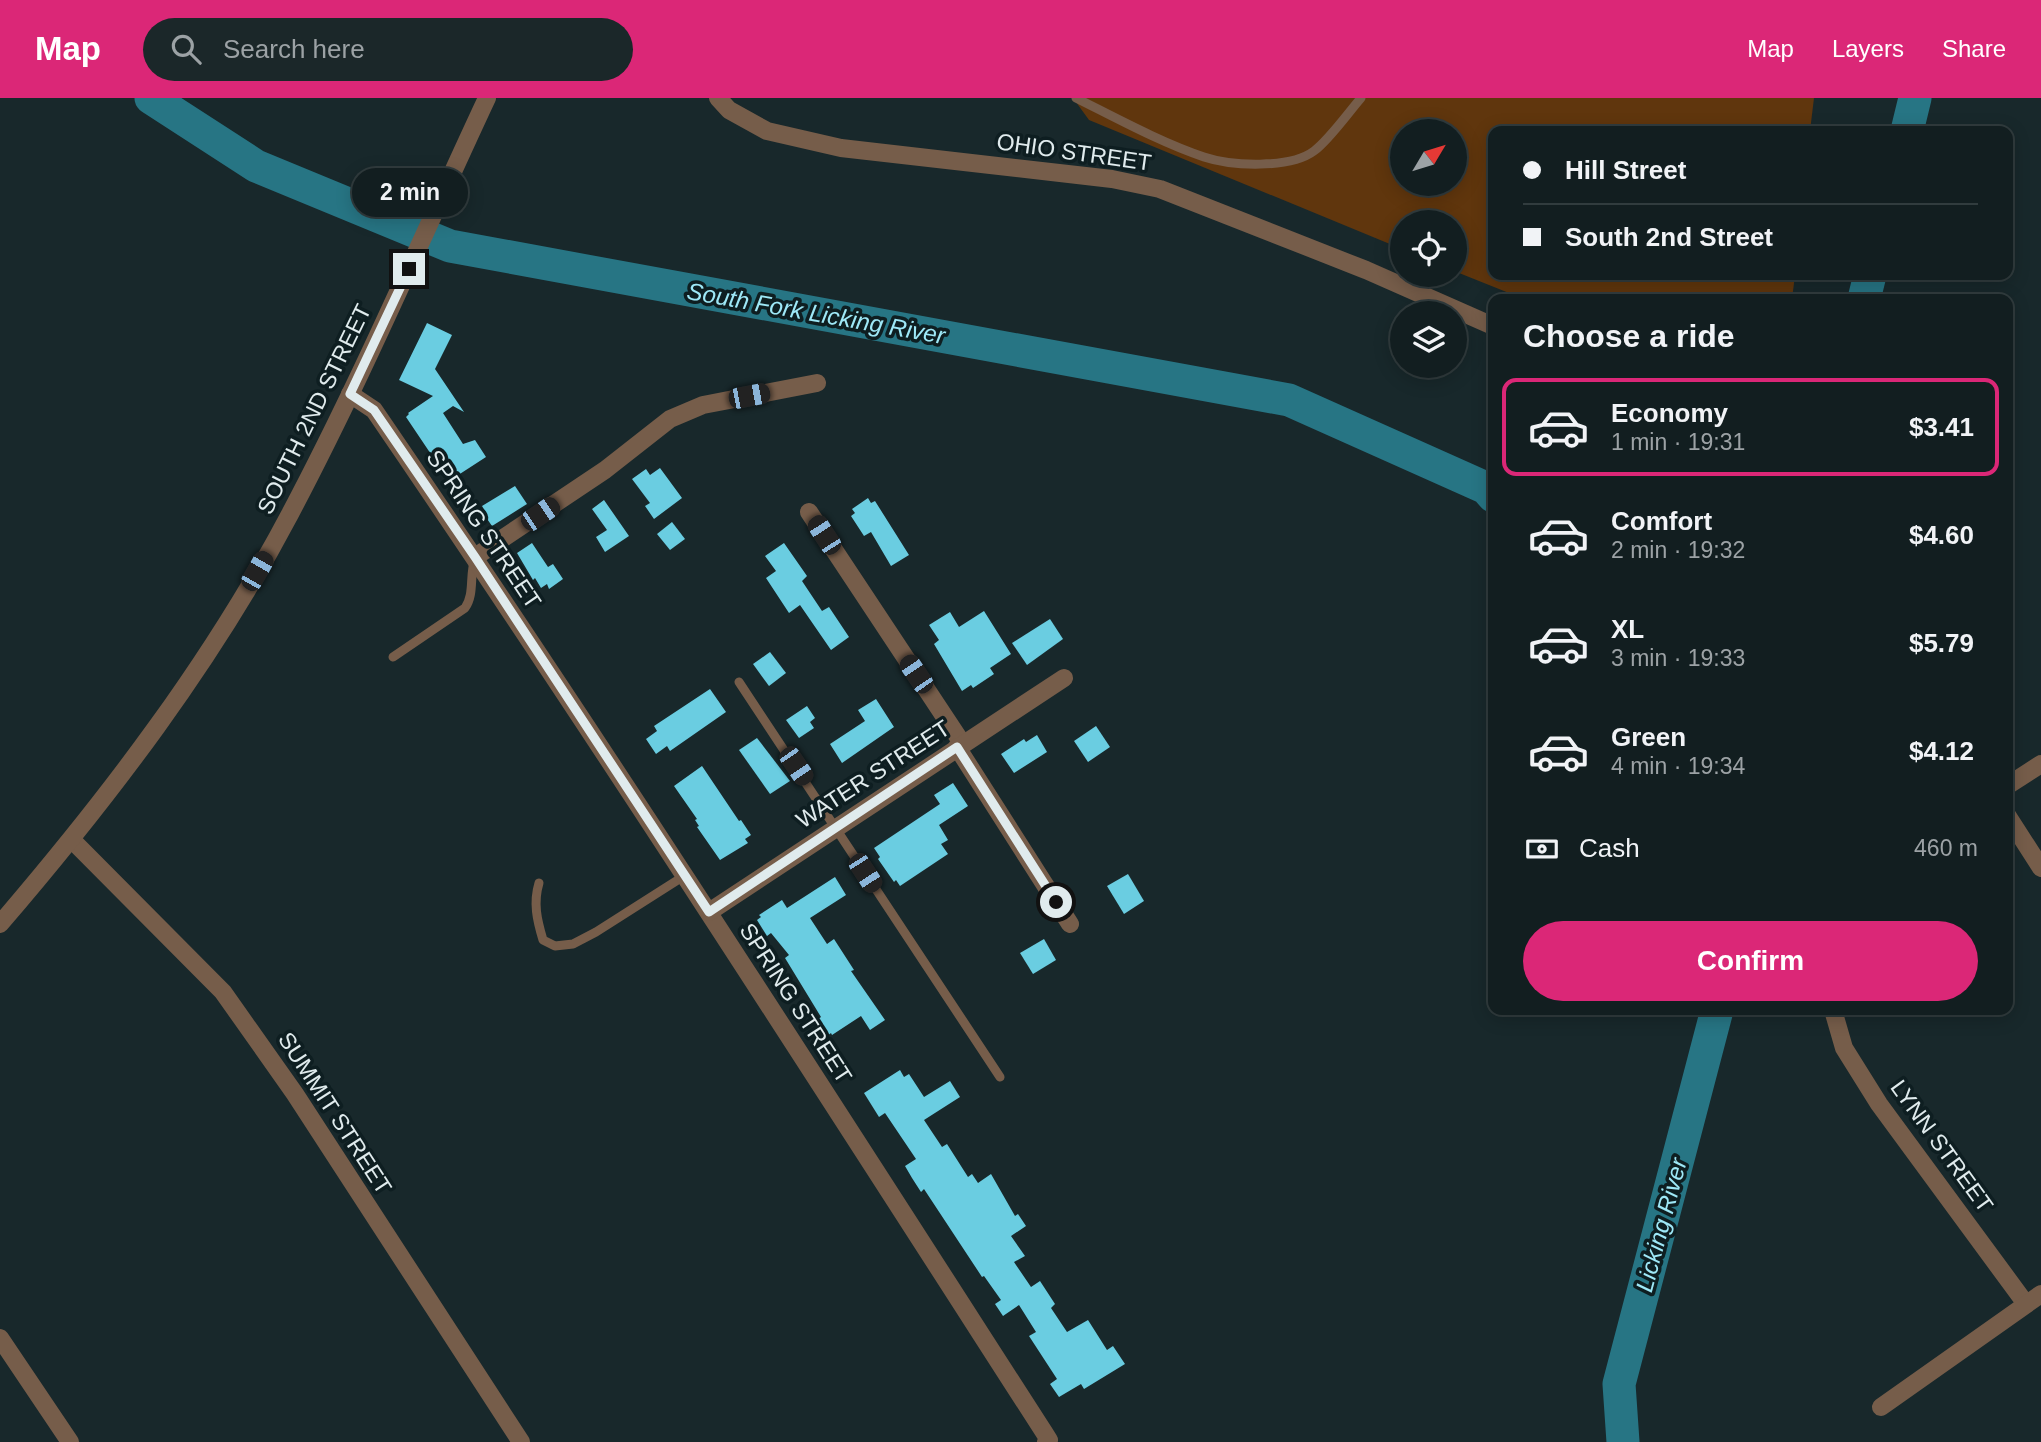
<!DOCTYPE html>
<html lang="en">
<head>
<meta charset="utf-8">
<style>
  :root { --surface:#121e20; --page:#1b2729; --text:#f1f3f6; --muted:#9ca2a5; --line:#313c3e; --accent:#db2777 }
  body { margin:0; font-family:Helvetica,sans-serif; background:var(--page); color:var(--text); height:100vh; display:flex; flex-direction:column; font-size:26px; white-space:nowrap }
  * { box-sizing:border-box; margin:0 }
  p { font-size:23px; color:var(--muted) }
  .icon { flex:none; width:38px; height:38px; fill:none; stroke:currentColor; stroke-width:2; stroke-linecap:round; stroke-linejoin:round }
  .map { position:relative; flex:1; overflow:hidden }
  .panel { position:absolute; left:1488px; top:196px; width:525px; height:721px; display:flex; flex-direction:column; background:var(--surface); border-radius:14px; box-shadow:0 4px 18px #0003,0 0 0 2px var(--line) }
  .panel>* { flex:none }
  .banner { position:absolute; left:1488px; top:28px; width:525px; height:154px; border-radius:14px; box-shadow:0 4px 18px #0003,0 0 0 2px var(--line); display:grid; align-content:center; height:154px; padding:0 35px; background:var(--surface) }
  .needle { width:46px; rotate:52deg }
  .fabs { position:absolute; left:1390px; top:21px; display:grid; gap:14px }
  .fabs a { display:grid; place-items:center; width:77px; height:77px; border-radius:50%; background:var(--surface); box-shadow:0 4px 18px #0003,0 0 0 2px var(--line); font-size:35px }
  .end { position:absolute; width:32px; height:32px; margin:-16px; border:9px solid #e0ebed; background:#111; box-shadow:0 0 0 4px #111 }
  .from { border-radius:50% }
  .bubble { position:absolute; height:49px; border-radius:24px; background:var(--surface); box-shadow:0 4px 18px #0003,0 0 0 2px var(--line); font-size:23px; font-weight:600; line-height:49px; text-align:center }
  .car { position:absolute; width:21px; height:42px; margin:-21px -10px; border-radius:9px; box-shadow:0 0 5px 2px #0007; background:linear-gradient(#222 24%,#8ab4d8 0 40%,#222 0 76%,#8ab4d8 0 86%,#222 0) }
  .banner b { display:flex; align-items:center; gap:24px; height:66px; font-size:26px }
  .banner b+b { border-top:2px solid var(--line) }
  .banner i { width:18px; height:18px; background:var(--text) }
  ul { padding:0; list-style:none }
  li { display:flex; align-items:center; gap:21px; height:98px; margin:0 14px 10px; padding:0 21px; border:4px solid transparent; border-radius:14px }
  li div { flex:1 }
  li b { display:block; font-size:26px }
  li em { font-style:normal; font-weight:600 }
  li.selected { border-color:var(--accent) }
  li>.icon { width:63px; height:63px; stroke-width:1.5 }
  h2 { padding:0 35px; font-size:32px; line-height:84px }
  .pay { display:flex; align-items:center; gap:18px; height:77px; padding:0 35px; font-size:26px }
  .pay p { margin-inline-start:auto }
  .button { display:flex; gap:14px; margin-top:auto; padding:14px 35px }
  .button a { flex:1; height:80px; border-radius:42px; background:var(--accent); color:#fff; font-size:28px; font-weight:600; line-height:80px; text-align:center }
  header { display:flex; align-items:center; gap:42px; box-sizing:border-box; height:98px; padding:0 35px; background:var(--accent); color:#fff }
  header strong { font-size:33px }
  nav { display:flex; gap:38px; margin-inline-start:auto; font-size:24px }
  .search { width:490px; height:63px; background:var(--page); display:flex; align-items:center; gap:18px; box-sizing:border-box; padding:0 24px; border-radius:38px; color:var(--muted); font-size:26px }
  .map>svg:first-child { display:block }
  .green { fill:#60360d; fill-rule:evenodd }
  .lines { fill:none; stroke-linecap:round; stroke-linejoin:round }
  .river { stroke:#277584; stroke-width:33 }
  .building { fill:#6acde1 }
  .service { stroke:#765d4a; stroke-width:9 }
  .minor { stroke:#765d4a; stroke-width:18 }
  .tertiary { stroke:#765d4a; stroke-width:18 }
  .route { stroke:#e0ebed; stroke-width:9 }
  .labels { text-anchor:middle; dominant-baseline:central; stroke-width:7; stroke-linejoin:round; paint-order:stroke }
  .street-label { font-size:23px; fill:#e0ebed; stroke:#0e1e21 }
  .water-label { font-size:24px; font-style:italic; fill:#9ee8f7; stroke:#0e1e21 }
</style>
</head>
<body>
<header>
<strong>Map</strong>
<div class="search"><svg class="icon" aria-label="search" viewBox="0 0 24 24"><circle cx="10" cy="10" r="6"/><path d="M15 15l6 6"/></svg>Search here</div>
<nav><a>Map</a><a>Layers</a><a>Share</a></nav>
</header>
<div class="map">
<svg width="2041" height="1344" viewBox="0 0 2041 1344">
  <rect width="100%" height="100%" fill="#18282b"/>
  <path class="green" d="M 1073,0 L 1814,0 L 1810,33 L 1493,33 L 1493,177 L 1795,177 L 1792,201 L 1524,201 L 1454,173 L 1454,124 L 1402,124 L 1402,151 L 1089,22 ZM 1402,33 L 1454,33 L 1454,86 L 1402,86 Z"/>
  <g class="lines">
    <g class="river">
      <path d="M 151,0 L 256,68 L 450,148 L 1289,302 L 1486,390 L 1493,398"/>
      <path d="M 1907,33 L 1915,0"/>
      <path d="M 1864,201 L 1870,177"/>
      <path d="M 1623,1344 L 1619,1286 L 1717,912"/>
    </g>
  </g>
  <g class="building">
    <path d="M 427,225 L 452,237 L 435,271 L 464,314 L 453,308 L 443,315 L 463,346 L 475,342 L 486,359 L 449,383 L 406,319 L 409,316 L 408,315 L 433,298 L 399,282 Z"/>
    <path d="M 660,370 L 682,400 L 654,421 L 645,408 L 650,405 L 632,381 L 646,371 L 650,377 Z"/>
    <path d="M 515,388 L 527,406 L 492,428 L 483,415 L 485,413 L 482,408 Z"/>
    <path d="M 868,400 L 871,405 L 875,403 L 909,457 L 891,468 L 871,434 L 864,438 L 851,418 L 855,415 L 852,411 Z"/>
    <path d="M 604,402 L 629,438 L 605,454 L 596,439 L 607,432 L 592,411 Z"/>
    <path d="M 672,424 L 685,441 L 670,452 L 657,436 Z"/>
    <path d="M 532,445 L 548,469 L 553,466 L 563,481 L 549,491 L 547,486 L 541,490 L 535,480 L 533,482 L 517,455 Z"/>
    <path d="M 784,445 L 807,478 L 802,483 L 822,513 L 829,509 L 849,539 L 831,552 L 800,507 L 789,515 L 766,480 L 776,473 L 765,458 Z"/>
    <path d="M 984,513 L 1011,556 L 990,570 L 994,576 L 973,590 L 971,587 L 962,593 L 934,546 L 939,542 L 929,527 L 950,514 L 959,529 Z"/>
    <path d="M 1050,521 L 1063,541 L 1027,567 L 1012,545 Z"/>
    <path d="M 770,554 L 786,575 L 769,588 L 753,566 Z"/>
    <path d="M 710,591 L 726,614 L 670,653 L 667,648 L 656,656 L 646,641 L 657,633 L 654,628 Z"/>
    <path d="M 876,601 L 894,629 L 842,665 L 830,646 L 865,623 L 858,612 Z"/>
    <path d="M 807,608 L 815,620 L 810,624 L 814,630 L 799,640 L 786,622 Z"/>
    <path d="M 1096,628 L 1110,649 L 1088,664 L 1074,643 Z"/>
    <path d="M 1037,637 L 1047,654 L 1014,675 L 1001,656 L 1024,641 L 1026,644 Z"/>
    <path d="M 757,640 L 790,683 L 770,696 L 739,652 Z"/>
    <path d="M 702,668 L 739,723 L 741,722 L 751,737 L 745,741 L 748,745 L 720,762 L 697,729 L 699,728 L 695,722 L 697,721 L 674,688 Z"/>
    <path d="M 953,685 L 968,708 L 939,727 L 948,742 L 941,746 L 948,756 L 900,788 L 896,782 L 894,784 L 878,761 L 880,759 L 874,750 L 940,706 L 934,697 Z"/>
    <path d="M 1128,776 L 1144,803 L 1124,816 L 1107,788 Z"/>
    <path d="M 835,779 L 846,797 L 810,820 L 827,846 L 834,841 L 854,872 L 851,873 L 885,922 L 870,932 L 861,918 L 832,937 L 831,935 L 827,938 L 817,922 L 821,919 L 785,860 L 789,857 L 771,835 L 767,838 L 757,822 L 761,819 L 759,817 L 782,802 L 787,810 Z"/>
    <path d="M 1044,841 L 1056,862 L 1033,876 L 1020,855 Z"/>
    <path d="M 900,972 L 904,979 L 909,976 L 924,999 L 950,983 L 960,999 L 924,1022 L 942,1049 L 947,1046 L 968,1079 L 972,1076 L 978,1085 L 991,1076 L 1015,1118 L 1018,1116 L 1026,1128 L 1011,1138 L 1025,1158 L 1014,1164 L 1031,1189 L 1040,1183 L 1055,1206 L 1051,1210 L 1067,1234 L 1088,1222 L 1107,1252 L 1113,1248 L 1125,1266 L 1084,1291 L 1081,1286 L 1059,1299 L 1050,1286 L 1057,1281 L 1029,1238 L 1036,1234 L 1019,1207 L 1003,1218 L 995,1206 L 1001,1202 L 984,1178 L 982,1179 L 924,1091 L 921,1094 L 912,1080 L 905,1068 L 916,1061 L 885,1015 L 879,1019 L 864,995 Z"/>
  </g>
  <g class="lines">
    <g class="service">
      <path d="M 1076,0 C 1116,20 1162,45 1204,59 C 1231,68 1290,71 1314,53 C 1329,42 1348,15 1361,0"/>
      <path d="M 393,559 L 465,510 C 475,496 469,477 475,461"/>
      <path d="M 739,584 L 1000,979"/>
      <path d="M 539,785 C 533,805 537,822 543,842 L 555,848 L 573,846 L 596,834 L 684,778"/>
    </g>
    <g class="minor">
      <path d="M 718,0 L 729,12 L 767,33 L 841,50 L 1112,81 L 1160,91 L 1366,172 L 1493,228"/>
      <path d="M 350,296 L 374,312 C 606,651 827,997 1049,1342 L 1046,1344"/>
      <path d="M 809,414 L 962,645"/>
      <path d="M 475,459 L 605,372 L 670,321 L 703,307 L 817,285"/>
      <path d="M 957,649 L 1070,826"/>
      <path d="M 2007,688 L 2041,666"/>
      <path d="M 2007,717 L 2041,770"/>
      <path d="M 72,742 L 223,894 L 295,996 L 521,1344"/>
      <path d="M 709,814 L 1064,580"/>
      <path d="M 1833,912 L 1844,950 L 1879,1006 L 2026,1206"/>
      <path d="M 0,1240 L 70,1344"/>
      <path d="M 1881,1309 L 2041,1196"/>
    </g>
    <path class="tertiary" d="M 0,826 C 109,699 212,564 290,416 C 362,280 422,139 487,0"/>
  </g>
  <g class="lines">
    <path class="route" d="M 409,171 L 350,296 L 374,312 L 475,459 L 709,814 L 957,649 L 1056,804"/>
  </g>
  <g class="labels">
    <g class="street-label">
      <text transform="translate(1074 54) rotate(8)">OHIO STREET</text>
      <text transform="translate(314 311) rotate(-64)">SOUTH 2ND STREET</text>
      <text transform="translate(484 431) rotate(56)">SPRING STREET</text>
      <text transform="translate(873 676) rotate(-33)">WATER STREET</text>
      <text transform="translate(796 905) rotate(57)">SPRING STREET</text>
      <text transform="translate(335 1015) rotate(57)">SUMMIT STREET</text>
      <text transform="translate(1942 1048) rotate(54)">LYNN STREET</text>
    </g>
    <g class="water-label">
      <text transform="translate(816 215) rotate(10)">South Fork Licking River</text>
      <text transform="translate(1661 1127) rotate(-75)">Licking River</text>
    </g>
  </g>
</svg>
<div class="fabs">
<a><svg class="needle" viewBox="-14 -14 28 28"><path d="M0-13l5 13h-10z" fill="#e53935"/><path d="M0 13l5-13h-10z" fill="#9ca2a5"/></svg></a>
<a><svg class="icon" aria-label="locate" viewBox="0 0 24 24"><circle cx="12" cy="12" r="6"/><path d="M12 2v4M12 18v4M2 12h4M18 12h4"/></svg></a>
<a><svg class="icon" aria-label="layers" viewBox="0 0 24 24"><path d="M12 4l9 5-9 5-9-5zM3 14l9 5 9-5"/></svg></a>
</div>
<i class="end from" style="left:1056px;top:804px"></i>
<i class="end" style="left:409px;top:171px"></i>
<div class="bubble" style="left:352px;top:70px;width:116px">2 min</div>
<i class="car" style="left:749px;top:298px;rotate:79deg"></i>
<i class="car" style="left:540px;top:416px;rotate:56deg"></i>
<i class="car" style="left:824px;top:437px;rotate:327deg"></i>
<i class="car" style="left:257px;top:473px;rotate:30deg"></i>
<i class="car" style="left:916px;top:576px;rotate:326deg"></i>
<i class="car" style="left:796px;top:668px;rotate:146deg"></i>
<i class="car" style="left:865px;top:775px;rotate:147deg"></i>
<div class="banner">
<b><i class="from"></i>Hill Street</b>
<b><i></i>South 2nd Street</b>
</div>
<section class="panel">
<h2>Choose a ride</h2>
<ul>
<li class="selected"><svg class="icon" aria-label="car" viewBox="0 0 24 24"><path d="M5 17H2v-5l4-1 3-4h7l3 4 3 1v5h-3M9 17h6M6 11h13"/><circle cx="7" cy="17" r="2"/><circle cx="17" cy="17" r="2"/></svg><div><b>Economy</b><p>1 min · 19:31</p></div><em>$3.41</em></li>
<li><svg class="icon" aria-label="car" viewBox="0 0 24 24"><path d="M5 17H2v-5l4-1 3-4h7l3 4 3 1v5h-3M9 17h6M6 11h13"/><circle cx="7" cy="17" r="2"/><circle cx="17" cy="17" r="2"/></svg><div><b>Comfort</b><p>2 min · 19:32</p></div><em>$4.60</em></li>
<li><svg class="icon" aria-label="car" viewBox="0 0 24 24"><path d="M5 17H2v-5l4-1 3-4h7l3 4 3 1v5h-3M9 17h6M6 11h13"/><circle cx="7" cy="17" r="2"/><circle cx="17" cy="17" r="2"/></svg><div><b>XL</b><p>3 min · 19:33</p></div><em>$5.79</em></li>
<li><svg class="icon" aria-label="car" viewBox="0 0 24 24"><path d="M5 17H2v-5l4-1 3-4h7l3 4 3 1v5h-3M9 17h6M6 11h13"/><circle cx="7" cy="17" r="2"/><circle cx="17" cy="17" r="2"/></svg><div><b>Green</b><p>4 min · 19:34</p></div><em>$4.12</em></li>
</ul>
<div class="pay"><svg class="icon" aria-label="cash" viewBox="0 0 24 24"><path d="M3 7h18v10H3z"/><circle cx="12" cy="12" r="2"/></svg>Cash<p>460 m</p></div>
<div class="button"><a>Confirm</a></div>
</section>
</div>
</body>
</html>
